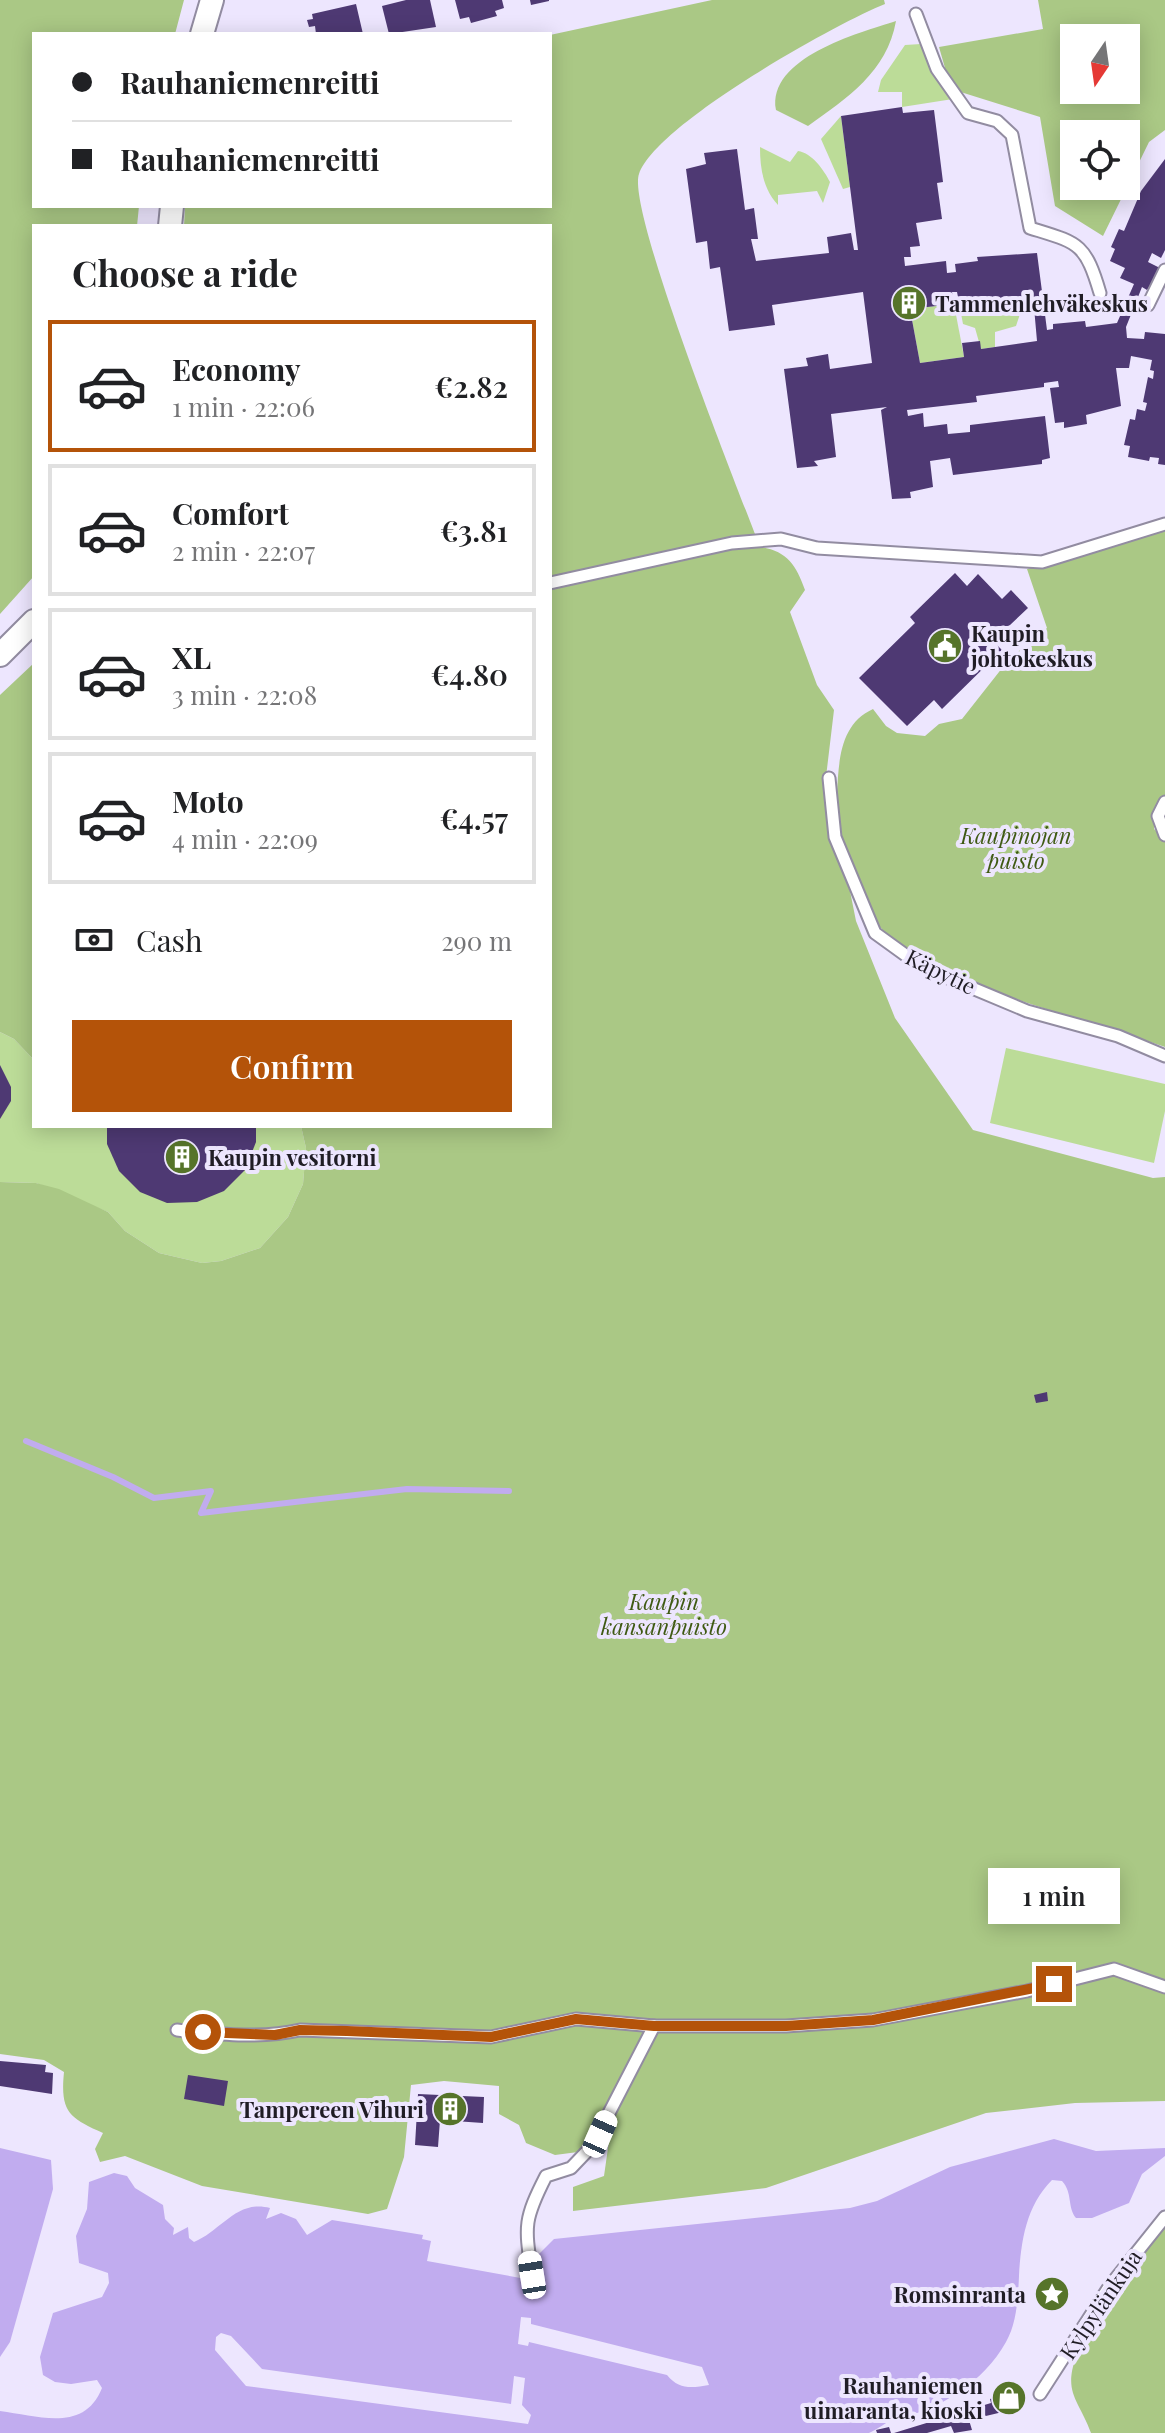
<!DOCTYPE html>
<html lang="en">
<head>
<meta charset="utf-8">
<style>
  :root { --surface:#fff; --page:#f2f2f2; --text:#202124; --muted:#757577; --line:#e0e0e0; --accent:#b45309 }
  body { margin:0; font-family:"Playfair Display",serif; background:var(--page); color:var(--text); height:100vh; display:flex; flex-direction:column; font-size:30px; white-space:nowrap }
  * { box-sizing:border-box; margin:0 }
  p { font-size:26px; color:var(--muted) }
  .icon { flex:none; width:44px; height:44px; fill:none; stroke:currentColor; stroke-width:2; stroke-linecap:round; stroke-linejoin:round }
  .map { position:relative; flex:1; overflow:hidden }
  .panel { position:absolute; left:32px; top:224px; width:520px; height:904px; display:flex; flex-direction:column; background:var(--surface); border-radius:0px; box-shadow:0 4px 20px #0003 }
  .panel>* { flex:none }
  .hud { position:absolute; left:32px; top:32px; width:520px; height:176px; border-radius:0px; box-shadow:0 4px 20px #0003; display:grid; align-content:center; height:176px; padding:0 40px; background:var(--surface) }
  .needle { width:52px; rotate:193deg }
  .buttons { position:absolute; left:1060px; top:24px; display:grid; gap:16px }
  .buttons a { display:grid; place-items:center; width:80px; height:80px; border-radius:0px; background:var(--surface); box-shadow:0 4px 20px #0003; font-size:40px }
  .end { position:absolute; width:36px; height:36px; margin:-18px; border:10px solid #b45309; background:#fff; box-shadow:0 0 0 4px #fff }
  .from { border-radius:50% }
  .bubble { position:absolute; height:56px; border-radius:0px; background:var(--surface); box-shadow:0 4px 20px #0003; font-size:26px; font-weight:600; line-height:56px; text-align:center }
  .car { position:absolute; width:24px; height:48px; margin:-24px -12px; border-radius:10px; box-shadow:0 0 6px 2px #0007; background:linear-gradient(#fff 24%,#345 0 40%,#fff 0 76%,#345 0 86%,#fff 0) }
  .hud b { display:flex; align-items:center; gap:28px; height:76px; font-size:30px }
  .hud b+b { border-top:2px solid var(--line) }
  .hud i { width:20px; height:20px; background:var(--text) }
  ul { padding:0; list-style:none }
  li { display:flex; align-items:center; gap:24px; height:132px; margin:0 16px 12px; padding:0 24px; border:4px solid var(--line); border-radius:0px }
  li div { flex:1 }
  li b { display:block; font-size:30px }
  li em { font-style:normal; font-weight:600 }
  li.on { border-color:var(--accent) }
  li>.icon { width:72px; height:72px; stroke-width:1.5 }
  h2 { padding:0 40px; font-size:36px; line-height:96px }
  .pay { display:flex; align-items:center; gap:20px; height:88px; padding:0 40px; font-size:30px }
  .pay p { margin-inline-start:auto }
  .button { display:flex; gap:16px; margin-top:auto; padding:16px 40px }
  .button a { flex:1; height:92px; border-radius:0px; background:var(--accent); color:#fff; font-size:32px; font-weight:600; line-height:92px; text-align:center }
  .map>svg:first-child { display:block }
  .green { fill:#bcdc98 }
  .forest { fill:#aac885; fill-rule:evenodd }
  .water { fill:#c1acef; fill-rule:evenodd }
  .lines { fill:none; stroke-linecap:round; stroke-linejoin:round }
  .stream { stroke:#c1acef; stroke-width:6 }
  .building { fill:#4e3973; fill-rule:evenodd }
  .service-casing { stroke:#928ca1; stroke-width:15 }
  .minor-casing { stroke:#928ca1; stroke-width:26 }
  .service { stroke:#fff; stroke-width:11 }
  .minor { stroke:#fff; stroke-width:22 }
  .route { stroke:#b45309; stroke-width:10 }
  .labels { text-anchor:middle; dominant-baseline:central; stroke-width:8; stroke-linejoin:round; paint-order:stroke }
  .poi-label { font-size:22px; font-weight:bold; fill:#201d25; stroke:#ede6fe; text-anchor:start }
  .park-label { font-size:22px; font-style:italic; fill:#3f5a13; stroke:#ede6fe }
  .street-label { font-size:22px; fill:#201d25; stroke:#ede6fe }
</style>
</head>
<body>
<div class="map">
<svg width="1165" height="2433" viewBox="0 0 1165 2433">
  <rect width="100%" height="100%" fill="#ede6fe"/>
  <g class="green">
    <path d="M 921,44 L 953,99 L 902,107 L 902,92 L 878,92 L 881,80 L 905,45 Z"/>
    <path d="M 841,116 L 850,187 L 843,189 L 821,139 Z"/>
    <path d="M 760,147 L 790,162 L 798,151 C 812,153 824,170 830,182 L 823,203 L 817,191 L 778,195 L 778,205 C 763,189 760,168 760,147 Z"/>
    <path d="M 1033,296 L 1034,308 L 1020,314 L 1016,326 L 995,332 L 995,347 L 981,349 L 975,328 L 963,324 L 960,308 L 967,305 Z"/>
    <path d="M 954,304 L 964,357 L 920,363 L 910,309 Z"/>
    <path d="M 0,1032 L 14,1039 L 34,1060 L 34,1126 L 301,1126 L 306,1148 L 303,1184 L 288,1217 L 260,1248 L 221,1261 L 202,1263 L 159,1253 L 125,1231 L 108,1212 L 36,1183 L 0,1182 Z"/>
    <path d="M 1006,1048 L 1165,1084 L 1165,1111 L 1154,1163 L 990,1123 Z"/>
  </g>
  <g class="forest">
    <path d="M 0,0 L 184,0 L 175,34 L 34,34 L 34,206 L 139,206 L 137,226 L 34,226 L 34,576 L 0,614 Z"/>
    <path d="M 712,0 L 884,0 L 885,4 C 833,25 656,124 639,174 C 626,210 740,494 760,547 C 787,551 796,565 805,590 L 790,612 L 817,685 L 834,710 L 826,777 L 826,814 L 830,840 L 850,891 L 856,921 L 895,1018 L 973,1130 L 1153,1178 L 1165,1177 L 1165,2101 L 1075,2103 L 986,2113 L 766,2188 L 573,2211 L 573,2187 L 604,2176 L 611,2127 L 593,2128 L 578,2152 L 555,2155 L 526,2143 L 519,2125 L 499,2114 L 499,2086 L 444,2081 L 411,2085 L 404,2157 L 387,2209 L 368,2214 L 202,2186 L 125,2156 L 100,2162 L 95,2149 L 103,2133 C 69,2118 60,2112 64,2072 L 44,2060 L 0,2054 L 0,1182 L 36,1183 L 59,1189 L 108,1212 L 125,1231 L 159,1253 L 202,1263 L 221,1261 L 260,1248 L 288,1217 L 303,1184 L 306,1148 L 301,1126 L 550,1126 L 550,226 L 184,226 L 185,206 L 550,206 L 550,35 Z"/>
    <path d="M 1038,0 L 1165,0 L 1165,130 L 1149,142 L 1103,236 L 1055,206 L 1040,117 L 951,89 L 939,47 L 1043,29 ZM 1074,38 L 1126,38 L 1126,90 L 1074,90 ZM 1074,134 L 1126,134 L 1126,186 L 1074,186 Z"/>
    <path d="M 896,21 C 887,72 847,98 808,126 L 776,110 C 767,58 858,33 896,21 Z"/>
    <path d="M 1165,528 L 1165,800 L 1155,806 L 1154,829 L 1165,839 L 1165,1047 C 1085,1018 1001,1002 927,959 C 915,952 900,946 890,937 C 858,910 835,832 837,792 C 839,760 840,724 873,709 L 886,726 L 897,733 L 925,736 L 939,724 L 962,719 L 1010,658 L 1047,628 L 1027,569 Z"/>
    <path d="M 34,663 L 34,1060 L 14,1039 L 0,1032 L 0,695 Z"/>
    <path d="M 1165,2222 L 1165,2433 L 1091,2433 C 1079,2400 1063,2393 1076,2357 Z"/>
  </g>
  <g class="water">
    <path d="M 1054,2139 L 1096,2151 L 1165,2148 L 1165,2156 L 1142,2174 L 1129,2203 L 1092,2218 L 1076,2218 C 1067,2207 1073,2193 1062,2181 L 1052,2180 C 1026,2206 1021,2241 1019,2276 C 1018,2297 1017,2323 1006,2342 C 984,2382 938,2411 895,2419 C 887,2421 877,2430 869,2433 L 0,2433 L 0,2411 C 39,2416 84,2433 102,2388 L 97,2380 L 71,2384 L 55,2382 L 43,2375 L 40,2357 L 53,2313 L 102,2297 L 109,2283 L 108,2273 L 79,2263 L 76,2236 L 87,2209 L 89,2182 L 114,2173 L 127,2176 L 135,2188 L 163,2205 L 165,2219 L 174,2228 L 173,2235 L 188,2227 L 189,2238 L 194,2242 C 221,2231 237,2199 270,2208 L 266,2219 L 281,2213 L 296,2219 L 307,2235 L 332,2220 L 423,2235 L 422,2239 L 431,2241 L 427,2261 L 526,2279 L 525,2284 L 533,2285 L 538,2255 L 554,2239 L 850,2208 L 877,2201 L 950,2167 ZM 521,2317 L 531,2318 L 531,2324 L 702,2367 L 709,2385 C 692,2388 679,2390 667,2375 L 529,2342 L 528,2346 L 518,2344 ZM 221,2333 L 231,2336 L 262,2369 L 511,2404 L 514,2376 L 525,2378 L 522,2405 L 531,2415 L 528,2424 L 246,2386 L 215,2350 L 216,2337 Z"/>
    <path d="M 0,2148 L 51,2160 L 53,2189 L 10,2342 L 0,2357 Z"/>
  </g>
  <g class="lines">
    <path class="stream" d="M 26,1441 L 113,1477 L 154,1498 L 211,1491 L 201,1513 L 407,1489 L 509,1491"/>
  </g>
  <g class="building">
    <path d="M 406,0 L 430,0 L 436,27 L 389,34 L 382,6 Z"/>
    <path d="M 455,0 L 502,0 L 504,8 L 495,11 L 497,16 L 471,23 L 469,17 L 460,19 Z"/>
    <path d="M 530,0 L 549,0 L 549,1 L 531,5 Z"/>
    <path d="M 356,4 L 363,34 L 316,34 L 315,26 L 309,27 L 307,20 L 313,19 L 312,14 Z"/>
    <path d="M 902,107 L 903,113 L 934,110 L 943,182 L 937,183 L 942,219 L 916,223 L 920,246 L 910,247 L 911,257 L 904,257 L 905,266 L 946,261 L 947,273 L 956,272 L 955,264 L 978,261 L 977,257 L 1037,253 L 1047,330 L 1053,329 L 1053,324 L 1085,321 L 1086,327 L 1117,323 L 1134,284 L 1120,278 L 1125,268 L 1110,261 L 1115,249 L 1111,247 L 1119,229 L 1124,231 L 1141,191 L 1165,159 L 1165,250 L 1161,258 L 1152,253 L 1148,262 L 1162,269 L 1147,290 L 1142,287 L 1126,327 L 1127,338 L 1144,339 L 1145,332 L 1165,334 L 1165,465 L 1158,464 L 1159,458 L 1150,457 L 1149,461 L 1128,457 L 1130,446 L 1124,445 L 1130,419 L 1135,420 L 1137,409 L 1145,411 L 1147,403 L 1143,402 L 1148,377 L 1153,379 L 1154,371 L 1150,370 L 1152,360 L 1131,356 L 1129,368 L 1116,368 L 1121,406 L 1086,415 L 1087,424 L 1064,428 L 1064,422 L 1055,423 L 1050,388 L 1059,387 L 1058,381 L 1044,383 L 1044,387 L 976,396 L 977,402 L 907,410 L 908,416 L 923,413 L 924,427 L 947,424 L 948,434 L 970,432 L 970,425 L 1045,416 L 1050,458 L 1042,460 L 1042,464 L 953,475 L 950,458 L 930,461 L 933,487 L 910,492 L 911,498 L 892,499 L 881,410 L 887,407 L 831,414 L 836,457 L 814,461 L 818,466 L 797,468 L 784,369 L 808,366 L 806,358 L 828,354 L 830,369 L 872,363 L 863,292 L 772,305 L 775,325 L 729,331 L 720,267 L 710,269 L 707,241 L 696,243 L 686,169 L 706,164 L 704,153 L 737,149 L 745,210 L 754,208 L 758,239 L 751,239 L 756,261 L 829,253 L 827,237 L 851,233 L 854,250 L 858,250 L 841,116 ZM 952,292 L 957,292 L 958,297 L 966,296 L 967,305 L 1033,296 L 1037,341 L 981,349 L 980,341 L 962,343 L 964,357 L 920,363 L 910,309 L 954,304 Z"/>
    <path d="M 955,573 L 967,586 L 978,574 L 1002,599 L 1011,590 L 1028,608 L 993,641 L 1002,650 L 942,709 L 934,700 L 907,726 L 859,678 L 915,623 L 910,617 Z"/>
    <path d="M 0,1065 L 11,1087 L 11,1101 L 0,1119 Z"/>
    <path d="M 107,1126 L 256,1126 L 256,1142 L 245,1170 L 224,1191 L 197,1202 L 167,1203 L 140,1192 L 119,1171 L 107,1144 Z"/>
    <path d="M 1047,1392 L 1048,1401 L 1036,1403 L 1034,1395 Z"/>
    <path d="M 0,2061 L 46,2065 L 45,2072 L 53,2073 L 52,2094 L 0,2086 Z"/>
    <path d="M 188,2075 L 228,2081 L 224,2106 L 184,2099 Z"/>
    <path d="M 418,2094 L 484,2097 L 483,2123 L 440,2120 L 438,2147 L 415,2145 Z"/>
    <path d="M 1006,2394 L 1011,2410 L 969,2420 L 972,2430 L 954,2433 L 951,2426 L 927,2433 L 894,2433 L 933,2421 L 930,2409 L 935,2407 L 938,2419 L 991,2403 L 990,2399 Z"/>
    <path d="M 889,2427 L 891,2433 L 877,2433 L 876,2430 Z"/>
  </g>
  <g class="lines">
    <g class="service-casing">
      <g id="service">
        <path d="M 916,14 L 937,69 L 968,113 L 997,121 L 1012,135 L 1030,228 C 1078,243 1085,242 1100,293"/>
        <path d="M 1148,305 L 1165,270"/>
        <path d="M 550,583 L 732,543 L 781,539 L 817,548 L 1042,562 L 1165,524"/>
        <path d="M 829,778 L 835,837 L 875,933 L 922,967 L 1027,1011 L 1118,1036 L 1165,1056"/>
        <path d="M 1165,802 L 1158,816 L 1165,835"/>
        <path d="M 177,2030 C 219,2034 259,2039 300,2030 L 491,2037 L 576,2019 L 654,2026 L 786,2026 L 873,2020 L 1027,1991 L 1114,1969 L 1165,1987"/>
        <path d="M 532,2275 C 525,2226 523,2221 546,2176 L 571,2168 L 592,2146 L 654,2026"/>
        <path d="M 1040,2394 L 1109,2287 L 1165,2217"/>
      </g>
    </g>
    <g class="minor-casing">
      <g id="minor">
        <path d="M 202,34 L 212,0"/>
        <path d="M 170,226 L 172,206"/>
        <path d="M 0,655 L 34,621"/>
      </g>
    </g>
    <use href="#service" class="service"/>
    <use href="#minor" class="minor"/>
  </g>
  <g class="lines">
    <path class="route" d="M 203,2032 L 275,2035 L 300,2030 L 347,2031 L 491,2037 L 576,2019 L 654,2026 L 786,2026 L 873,2020 L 1054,1984"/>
  </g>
  <defs>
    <g id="building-disc" transform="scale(1.8)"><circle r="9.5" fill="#56742a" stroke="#ede6fe"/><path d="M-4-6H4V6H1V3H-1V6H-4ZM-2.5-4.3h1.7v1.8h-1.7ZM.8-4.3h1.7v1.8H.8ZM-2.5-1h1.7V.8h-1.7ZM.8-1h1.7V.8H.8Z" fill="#fff"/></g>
    <g id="civic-disc" transform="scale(1.8)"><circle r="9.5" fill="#56742a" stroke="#ede6fe"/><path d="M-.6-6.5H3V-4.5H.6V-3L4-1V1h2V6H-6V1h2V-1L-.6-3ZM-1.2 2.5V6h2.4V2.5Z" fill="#fff"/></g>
    <g id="sight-disc" transform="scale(1.8)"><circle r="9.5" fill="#56742a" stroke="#ede6fe"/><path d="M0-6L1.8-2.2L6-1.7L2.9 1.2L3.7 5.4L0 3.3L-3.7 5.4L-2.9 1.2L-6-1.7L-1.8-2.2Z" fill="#fff"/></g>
    <g id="shop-disc" transform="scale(1.8)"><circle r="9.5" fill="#56742a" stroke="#ede6fe"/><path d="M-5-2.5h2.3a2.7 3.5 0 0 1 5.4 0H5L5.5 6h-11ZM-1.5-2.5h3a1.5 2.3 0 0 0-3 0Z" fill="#fff"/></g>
  </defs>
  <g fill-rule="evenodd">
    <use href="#building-disc" x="909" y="303"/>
    <use href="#civic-disc" x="945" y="646"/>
    <use href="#building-disc" x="182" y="1157"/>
    <use href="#building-disc" x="450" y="2109"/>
    <use href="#sight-disc" x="1052" y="2294"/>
    <use href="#shop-disc" x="1009" y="2398"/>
  </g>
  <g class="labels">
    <g class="poi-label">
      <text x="935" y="303">Tammenlehväkeskus</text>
      <text x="971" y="633">Kaupin<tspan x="971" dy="25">johtokeskus</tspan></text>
      <text x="208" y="1157">Kaupin vesitorni</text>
      <text x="424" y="2109" text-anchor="end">Tampereen Vihuri</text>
      <text x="1026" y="2294" text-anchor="end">Romsinranta</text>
      <text x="983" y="2385" text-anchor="end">Rauhaniemen<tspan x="983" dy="25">uimaranta, kioski</tspan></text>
    </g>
    <g class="park-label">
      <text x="1016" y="835">Kaupinojan<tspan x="1016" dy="25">puisto</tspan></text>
      <text x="664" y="1601">Kaupin<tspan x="664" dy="25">kansanpuisto</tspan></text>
    </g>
    <g class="street-label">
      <text transform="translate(941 971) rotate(26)">Käpytie</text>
      <text transform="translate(1100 2304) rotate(-56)">Kylpylänkuja</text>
    </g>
  </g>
</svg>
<div class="buttons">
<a><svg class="needle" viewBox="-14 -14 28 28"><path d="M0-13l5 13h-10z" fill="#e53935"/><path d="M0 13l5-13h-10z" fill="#757577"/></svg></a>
<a><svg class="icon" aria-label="locate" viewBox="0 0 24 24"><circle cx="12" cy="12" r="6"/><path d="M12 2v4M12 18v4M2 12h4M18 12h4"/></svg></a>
</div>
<i class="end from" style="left:203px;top:2032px"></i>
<i class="end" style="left:1054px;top:1984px"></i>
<div class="bubble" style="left:988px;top:1868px;width:132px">1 min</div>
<i class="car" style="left:600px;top:2134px;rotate:24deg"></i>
<i class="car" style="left:532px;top:2275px;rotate:351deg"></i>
<div class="hud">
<b><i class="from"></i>Rauhaniemenreitti</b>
<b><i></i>Rauhaniemenreitti</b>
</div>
<section class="panel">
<h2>Choose a ride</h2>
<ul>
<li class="on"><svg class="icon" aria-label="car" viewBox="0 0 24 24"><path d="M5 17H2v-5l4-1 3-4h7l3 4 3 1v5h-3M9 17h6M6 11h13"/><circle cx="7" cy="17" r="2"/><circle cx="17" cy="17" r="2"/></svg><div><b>Economy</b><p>1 min · 22:06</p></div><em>€2.82</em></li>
<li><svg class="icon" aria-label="car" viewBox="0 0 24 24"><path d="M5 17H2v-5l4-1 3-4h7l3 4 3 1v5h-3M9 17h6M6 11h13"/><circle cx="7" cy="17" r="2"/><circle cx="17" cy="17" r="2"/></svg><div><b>Comfort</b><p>2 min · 22:07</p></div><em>€3.81</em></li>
<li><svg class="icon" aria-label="car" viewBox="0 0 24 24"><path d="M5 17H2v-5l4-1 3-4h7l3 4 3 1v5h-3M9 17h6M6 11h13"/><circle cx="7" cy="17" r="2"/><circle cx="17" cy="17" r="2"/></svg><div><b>XL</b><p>3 min · 22:08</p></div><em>€4.80</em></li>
<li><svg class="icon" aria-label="car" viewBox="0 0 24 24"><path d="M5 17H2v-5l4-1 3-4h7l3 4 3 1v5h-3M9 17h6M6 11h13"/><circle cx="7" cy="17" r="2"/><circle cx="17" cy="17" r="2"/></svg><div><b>Moto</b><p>4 min · 22:09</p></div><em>€4.57</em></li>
</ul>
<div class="pay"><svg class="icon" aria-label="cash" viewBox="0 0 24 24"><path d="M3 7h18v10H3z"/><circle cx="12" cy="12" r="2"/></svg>Cash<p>290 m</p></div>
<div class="button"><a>Confirm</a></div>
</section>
</div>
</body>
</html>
